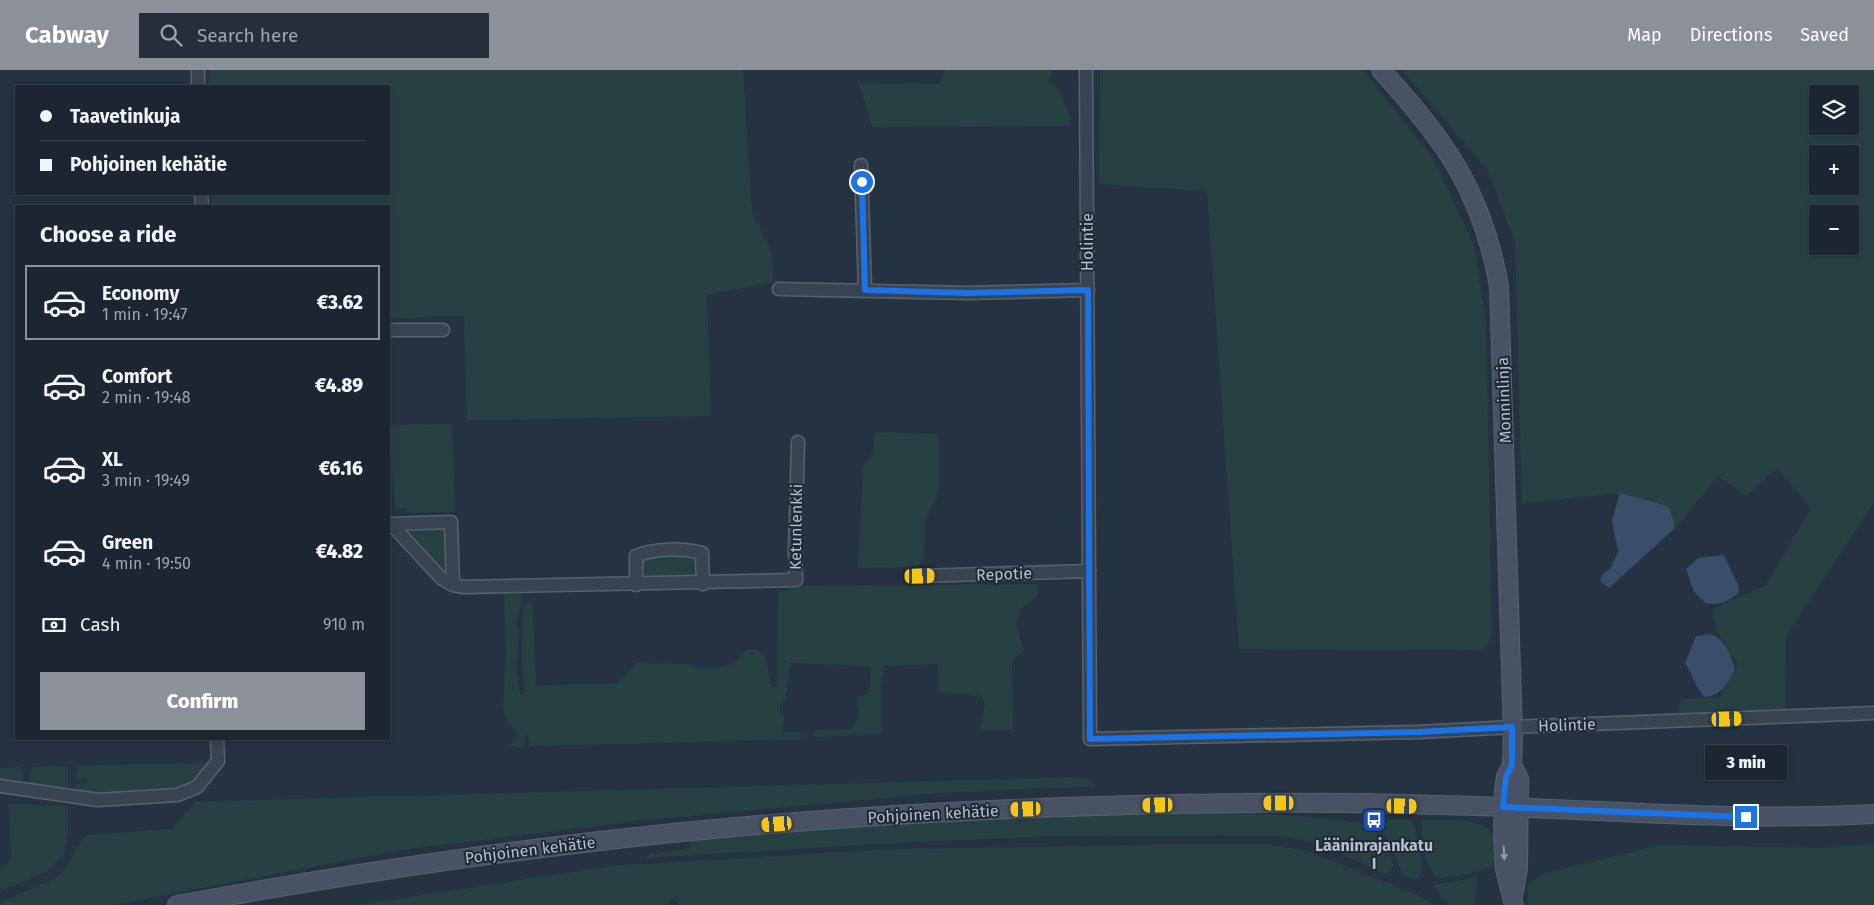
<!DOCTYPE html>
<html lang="en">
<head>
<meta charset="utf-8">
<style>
  :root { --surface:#1c2632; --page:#252e3a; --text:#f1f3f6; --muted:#a0a5ac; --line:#3a434d; --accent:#8c9099 }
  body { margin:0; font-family:"Fira Sans",sans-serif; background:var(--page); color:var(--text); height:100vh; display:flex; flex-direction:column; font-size:19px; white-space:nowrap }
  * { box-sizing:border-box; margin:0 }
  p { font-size:16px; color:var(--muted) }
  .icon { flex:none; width:28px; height:28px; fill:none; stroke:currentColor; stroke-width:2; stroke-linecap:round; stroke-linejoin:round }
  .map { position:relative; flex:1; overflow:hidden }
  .sheet { position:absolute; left:15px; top:135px; width:375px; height:535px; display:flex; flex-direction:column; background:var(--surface); border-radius:0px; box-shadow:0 2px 8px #0003,0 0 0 1px var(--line) }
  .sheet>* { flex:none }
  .banner { position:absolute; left:15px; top:15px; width:375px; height:110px; border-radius:0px; box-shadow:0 2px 8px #0003,0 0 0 1px var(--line); display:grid; align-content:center; height:110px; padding:0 25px; background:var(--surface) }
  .buttons { position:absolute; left:1809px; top:15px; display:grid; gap:10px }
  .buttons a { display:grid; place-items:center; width:50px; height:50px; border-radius:0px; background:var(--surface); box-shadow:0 2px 8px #0003,0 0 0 1px var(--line); font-size:25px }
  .end { position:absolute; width:22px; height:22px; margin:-11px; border:6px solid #1a73e8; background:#fff; box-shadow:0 0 0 2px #fff }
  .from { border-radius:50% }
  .bubble { position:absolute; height:35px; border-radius:0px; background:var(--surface); box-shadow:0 2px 8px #0003,0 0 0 1px var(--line); font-size:16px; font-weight:800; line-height:35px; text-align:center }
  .car { position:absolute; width:15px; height:30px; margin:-15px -8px; border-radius:6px; box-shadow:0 0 4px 1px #0007; background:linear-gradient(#f5c518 24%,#345 0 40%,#f5c518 0 76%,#345 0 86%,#f5c518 0) }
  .banner b { display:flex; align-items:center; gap:18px; height:48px; font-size:19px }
  .banner b+b { border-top:1px solid var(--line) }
  .banner i { width:12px; height:12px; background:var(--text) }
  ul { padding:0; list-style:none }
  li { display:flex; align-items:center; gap:15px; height:75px; margin:0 10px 8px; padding:0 15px; border:2px solid transparent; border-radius:0px }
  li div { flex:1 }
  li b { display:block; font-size:19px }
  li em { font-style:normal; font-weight:800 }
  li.selected { border-color:var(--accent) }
  li>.icon { width:45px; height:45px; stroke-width:1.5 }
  h2 { padding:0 25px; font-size:22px; line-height:60px }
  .pay { display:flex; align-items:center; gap:12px; height:55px; padding:0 25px; font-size:19px }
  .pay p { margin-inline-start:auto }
  .primary-button { display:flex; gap:10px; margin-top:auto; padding:10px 25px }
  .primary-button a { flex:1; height:58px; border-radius:0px; background:var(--accent); color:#fff; font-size:20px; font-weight:800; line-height:58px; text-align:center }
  header { display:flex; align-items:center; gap:30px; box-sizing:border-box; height:70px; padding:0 25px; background:var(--accent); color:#fff }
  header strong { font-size:24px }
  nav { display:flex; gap:28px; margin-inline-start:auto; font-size:18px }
  .search { width:350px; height:45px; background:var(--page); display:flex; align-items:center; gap:12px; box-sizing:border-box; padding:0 18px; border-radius:0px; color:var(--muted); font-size:19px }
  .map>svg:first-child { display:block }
  .green { fill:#274143; fill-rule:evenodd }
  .water { fill:#384f6a }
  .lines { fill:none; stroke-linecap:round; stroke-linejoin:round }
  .street-casing { stroke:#57626f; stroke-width:15 }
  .secondary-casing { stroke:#57626f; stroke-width:20 }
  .street { stroke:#394452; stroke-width:12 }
  .secondary { stroke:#475365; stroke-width:18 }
  .oneway { fill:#8f99a8 }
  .route { stroke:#1a73e8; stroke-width:6 }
  .labels { text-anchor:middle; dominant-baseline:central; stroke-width:4; stroke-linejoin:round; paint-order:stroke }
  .street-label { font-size:16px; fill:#b6bfcc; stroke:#1e2937 }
  .poi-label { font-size:16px; font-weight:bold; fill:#b6bfcc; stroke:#1e2937 }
</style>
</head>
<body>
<header>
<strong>Cabway</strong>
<div class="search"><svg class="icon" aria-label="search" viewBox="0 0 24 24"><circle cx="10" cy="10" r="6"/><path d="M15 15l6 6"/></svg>Search here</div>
<nav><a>Map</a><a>Directions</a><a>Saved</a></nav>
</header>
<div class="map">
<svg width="1874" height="835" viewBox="0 0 1874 835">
  <rect width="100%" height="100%" fill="#253242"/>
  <g class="green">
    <path d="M 209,0 L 743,0 L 752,142 L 772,183 L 773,212 L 707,225 L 711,346 L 467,350 L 464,245 L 389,249 L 389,136 L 212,136 L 211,124 L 389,124 L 389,16 L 209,16 Z"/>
    <path d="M 945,0 L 1052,0 L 1049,13 L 1059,19 L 1070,47 L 1070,56 L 872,57 L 859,13 L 939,14 Z"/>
    <path d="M 1100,0 L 1363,0 L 1433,88 L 1474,175 L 1486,254 L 1492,567 L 1483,580 L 1239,579 L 1207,121 L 1099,114 Z"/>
    <path d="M 1402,0 L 1874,0 L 1874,433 L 1786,566 L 1785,640 L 1677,643 L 1682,629 L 1720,627 L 1738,595 L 1716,560 L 1713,539 L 1766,515 L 1811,438 L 1777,398 L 1746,426 L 1718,406 L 1675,458 L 1670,440 L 1620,423 L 1522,433 L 1515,172 L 1487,99 ZM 1818,24 L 1850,24 L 1850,56 L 1818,56 ZM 1818,84 L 1850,84 L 1850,116 L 1818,116 ZM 1818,144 L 1850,144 L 1850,176 L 1818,176 Z"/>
    <path d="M 452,354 L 455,442 L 407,443 L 407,439 L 395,439 L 389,355 Z"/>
    <path d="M 875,362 L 938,364 L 938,424 L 925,451 L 924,489 L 917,497 L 858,498 L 863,397 L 874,381 Z"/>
    <path d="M 443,457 L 445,459 L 447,505 L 403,460 L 404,458 Z"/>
    <path d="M 692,485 L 697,490 L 698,503 L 695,507 L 642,508 L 641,493 L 650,486 Z"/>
    <path d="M 1037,514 L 1038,526 L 1021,539 L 1016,555 L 1024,581 L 1012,590 L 1013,660 L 980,660 L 985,636 L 982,626 L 939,622 L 938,594 L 884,596 L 881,619 L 881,664 L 815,667 L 815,660 L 852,659 L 859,646 L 857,629 L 869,622 L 871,596 L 790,593 L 785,632 L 780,634 L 780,642 L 784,647 L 782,663 L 802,663 L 802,669 L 531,676 L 528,666 L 526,665 L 522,678 L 508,676 L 519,666 L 507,650 L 503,637 L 506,582 L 504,523 L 523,524 L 516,553 L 519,564 L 516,596 L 520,624 L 525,624 L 522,593 L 523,536 L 532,531 L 536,616 L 618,613 L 637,593 L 688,594 L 705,599 L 732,595 L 747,580 L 757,580 L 765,588 L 772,617 L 777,617 L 778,522 L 803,516 Z"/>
    <path d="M 206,693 L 199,706 L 178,719 L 111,724 L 76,722 L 75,714 L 87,713 L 87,708 L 76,709 L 76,700 L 79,696 Z"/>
    <path d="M 65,696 L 68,699 L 68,719 L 66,721 L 33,716 L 31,714 L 30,701 L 32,697 Z"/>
    <path d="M 19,697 L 23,702 L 22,711 L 17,713 L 0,710 L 0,698 Z"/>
    <path d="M 1086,707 L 1095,716 L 935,723 L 637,751 L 395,781 L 114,835 L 0,835 L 1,832 L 58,807 L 69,793 L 75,781 L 86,765 L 172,759 L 196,732 Z"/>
    <path d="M 9,734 L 68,736 C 68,747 69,760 67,772 C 62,802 24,811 0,821 L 0,801 L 11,789 Z"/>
    <path d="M 1231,743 L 1291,745 L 1370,754 L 1392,788 L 1393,796 L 1388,803 L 1383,803 L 1327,777 L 1291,767 L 1241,765 L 1057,766 L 912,772 L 645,788 L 651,784 L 690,778 L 692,769 L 829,758 L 1007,748 L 1090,745 Z"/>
    <path d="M 1391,750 L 1413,750 L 1422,796 L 1421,804 L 1417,809 L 1407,808 L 1403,804 L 1381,757 L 1381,753 Z"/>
    <path d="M 1421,750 C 1444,751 1486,743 1496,771 C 1498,778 1497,788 1497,795 L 1471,803 L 1439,809 C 1422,795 1423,771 1421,750 Z"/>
    <path d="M 1874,774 L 1874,835 L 1528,835 L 1527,816 L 1542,804 L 1659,775 L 1824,778 Z"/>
    <path d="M 1159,775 L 1268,775 L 1304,780 L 1411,822 L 1436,835 L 680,835 L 674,828 L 666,835 L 358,835 L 612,796 L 896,779 Z"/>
    <path d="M 1477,807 L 1475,835 L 1449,835 L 1440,826 L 1434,815 Z"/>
  </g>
  <g class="water">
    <path d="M 1620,423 L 1664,435 L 1670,439 L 1675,458 L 1609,518 L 1600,511 L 1602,505 L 1610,499 L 1618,482 L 1612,450 Z"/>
    <path d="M 1724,485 L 1738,515 L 1739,523 C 1727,532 1720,535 1705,533 L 1694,522 L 1686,499 L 1698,488 Z"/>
    <path d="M 1711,564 C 1725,570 1731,584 1735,599 C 1729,612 1721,626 1705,627 C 1695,618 1693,604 1685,593 L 1696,566 Z"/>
  </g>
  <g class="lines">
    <g class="street-casing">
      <g id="street">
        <path d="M 198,0 L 198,16"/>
        <path d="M 1086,0 L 1090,669 L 1418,662 L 1513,657 L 1874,643"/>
        <path d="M 861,95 L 865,220"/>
        <path d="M 201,124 L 202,136"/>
        <path d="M 779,219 L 969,223 L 1088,220"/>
        <path d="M 389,260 L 443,260"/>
        <path d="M 389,454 L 451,452 L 453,515"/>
        <path d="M 391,454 L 441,508 L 453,515 L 464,517 L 796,510 L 795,483 L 798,372"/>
        <path d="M 920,506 L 1089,501"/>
        <path d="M 636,515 L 636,486 C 655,478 682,478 702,483 L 703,514"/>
        <path d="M 0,716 L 98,730 L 177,725 L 197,717 L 218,691 L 217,669"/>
      </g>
    </g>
    <g class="secondary-casing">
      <g id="secondary">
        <path d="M 1381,0 C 1445,70 1482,121 1499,216 L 1513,664 L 1512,695 L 1506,707 L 1504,721 L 1503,765 L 1505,799 L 1514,835"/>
        <path d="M 1512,695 L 1519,709 L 1518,798 L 1514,822"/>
        <path d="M 177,835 C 315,810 453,788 592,772 C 809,746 1030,735 1249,733 C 1335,732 1421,734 1506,737 C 1629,742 1751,751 1874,744"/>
      </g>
    </g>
    <use href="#street" class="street"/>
    <use href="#secondary" class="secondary"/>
  </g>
  <defs><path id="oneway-solid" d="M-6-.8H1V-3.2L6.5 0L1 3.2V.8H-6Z" transform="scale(1.25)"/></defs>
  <use class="oneway" href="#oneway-solid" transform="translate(1504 783) rotate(87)"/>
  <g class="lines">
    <path class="route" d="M 862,112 L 865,220 L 969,223 L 1088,220 L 1090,669 L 1418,662 L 1512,657 L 1512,695 L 1506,707 L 1503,737 L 1746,747"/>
  </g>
  <defs>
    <g id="bus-square" transform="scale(1.25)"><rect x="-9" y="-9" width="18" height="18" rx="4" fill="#1a4fb4" stroke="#1e2937"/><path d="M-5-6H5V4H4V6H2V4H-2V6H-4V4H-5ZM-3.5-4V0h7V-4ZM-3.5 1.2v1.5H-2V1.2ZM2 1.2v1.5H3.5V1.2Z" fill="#fff"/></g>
  </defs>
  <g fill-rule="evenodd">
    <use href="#bus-square" x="1374" y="750"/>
  </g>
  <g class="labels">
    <g class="street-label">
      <text transform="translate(1087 172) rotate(-90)">Holintie</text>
      <text transform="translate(1504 330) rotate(-92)">Monninlinja</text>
      <text transform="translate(796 457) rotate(-89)">Ketunlenkki</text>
      <text transform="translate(1004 504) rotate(-2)">Repotie</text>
      <text transform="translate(1567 655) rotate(-2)">Holintie</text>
      <text transform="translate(933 744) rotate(-3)">Pohjoinen kehätie</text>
      <text transform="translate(530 780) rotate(-7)">Pohjoinen kehätie</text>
    </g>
    <g class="poi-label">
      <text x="1374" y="775">Lääninrajankatu<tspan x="1374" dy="18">I</tspan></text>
    </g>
  </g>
</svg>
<div class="buttons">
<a><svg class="icon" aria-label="layers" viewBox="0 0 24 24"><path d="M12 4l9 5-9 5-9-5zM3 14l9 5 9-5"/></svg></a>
<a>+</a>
<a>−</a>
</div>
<i class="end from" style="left:862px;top:112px"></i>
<i class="end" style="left:1746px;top:747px"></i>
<div class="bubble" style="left:1705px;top:675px;width:82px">3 min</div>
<i class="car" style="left:920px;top:506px;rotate:89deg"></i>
<i class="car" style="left:1727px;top:649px;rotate:88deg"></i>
<i class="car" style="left:1279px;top:733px;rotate:270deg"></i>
<i class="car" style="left:1158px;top:735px;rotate:269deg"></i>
<i class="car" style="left:1402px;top:736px;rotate:91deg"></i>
<i class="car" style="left:1026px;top:739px;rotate:268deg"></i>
<i class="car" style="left:777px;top:754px;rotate:266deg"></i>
<div class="banner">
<b><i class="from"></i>Taavetinkuja</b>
<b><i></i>Pohjoinen kehätie</b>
</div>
<section class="sheet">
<h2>Choose a ride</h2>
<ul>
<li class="selected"><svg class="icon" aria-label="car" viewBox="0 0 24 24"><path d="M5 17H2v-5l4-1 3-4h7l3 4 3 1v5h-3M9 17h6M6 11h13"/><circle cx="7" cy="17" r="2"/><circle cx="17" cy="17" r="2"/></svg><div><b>Economy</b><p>1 min · 19:47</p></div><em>€3.62</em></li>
<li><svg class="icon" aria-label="car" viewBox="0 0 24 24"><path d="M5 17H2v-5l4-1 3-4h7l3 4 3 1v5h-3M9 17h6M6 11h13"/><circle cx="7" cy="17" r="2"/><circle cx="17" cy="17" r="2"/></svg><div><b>Comfort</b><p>2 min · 19:48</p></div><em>€4.89</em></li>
<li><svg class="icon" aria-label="car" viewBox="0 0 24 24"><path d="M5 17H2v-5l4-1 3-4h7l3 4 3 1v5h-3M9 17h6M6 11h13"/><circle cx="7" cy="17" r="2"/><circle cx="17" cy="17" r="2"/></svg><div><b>XL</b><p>3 min · 19:49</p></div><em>€6.16</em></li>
<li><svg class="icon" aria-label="car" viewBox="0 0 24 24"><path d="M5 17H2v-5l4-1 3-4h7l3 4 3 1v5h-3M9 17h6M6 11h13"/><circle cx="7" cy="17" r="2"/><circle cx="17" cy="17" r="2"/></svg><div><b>Green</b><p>4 min · 19:50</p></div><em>€4.82</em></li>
</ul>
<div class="pay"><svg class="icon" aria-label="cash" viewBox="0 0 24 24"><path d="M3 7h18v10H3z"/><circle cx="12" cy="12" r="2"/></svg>Cash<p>910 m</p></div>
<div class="primary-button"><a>Confirm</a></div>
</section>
</div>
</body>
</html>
